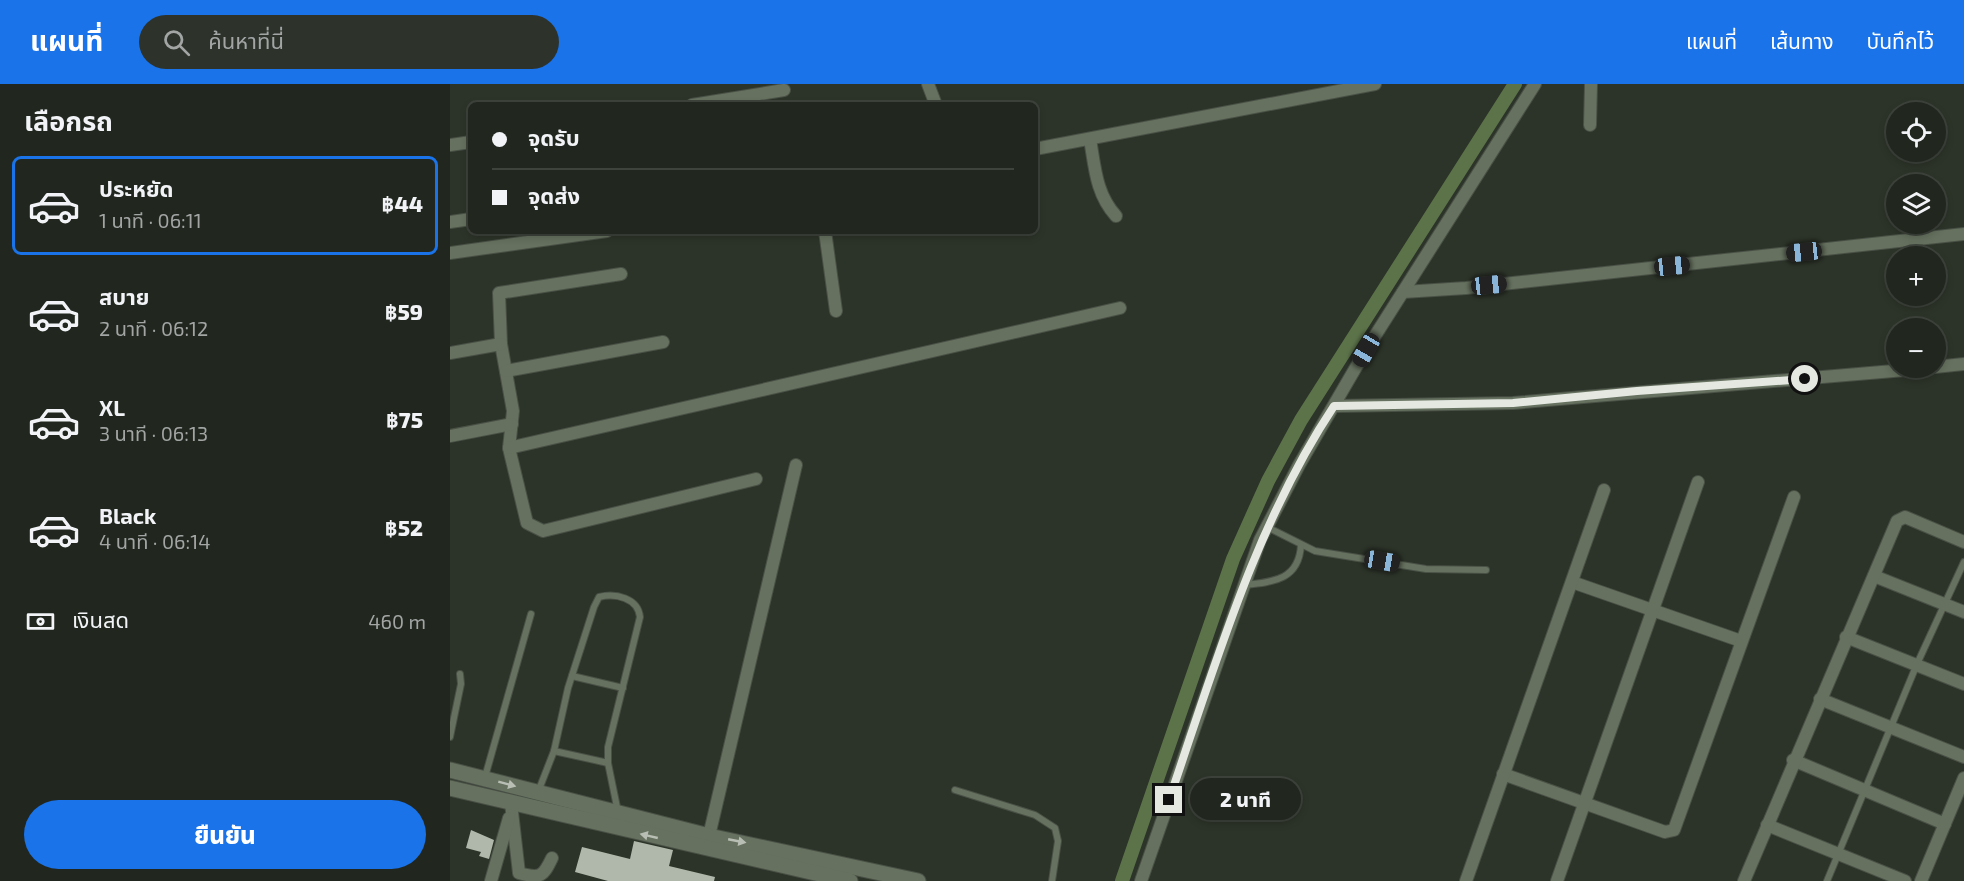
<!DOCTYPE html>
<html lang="th">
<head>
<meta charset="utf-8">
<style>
  :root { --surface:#21261e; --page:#2d322b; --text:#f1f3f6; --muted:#a2a5a4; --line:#3e433c; --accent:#1a73e8 }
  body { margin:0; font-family:"Exo 2","Noto Sans Thai",sans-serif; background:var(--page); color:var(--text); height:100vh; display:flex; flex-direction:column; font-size:22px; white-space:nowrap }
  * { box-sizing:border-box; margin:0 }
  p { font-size:20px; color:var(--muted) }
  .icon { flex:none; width:33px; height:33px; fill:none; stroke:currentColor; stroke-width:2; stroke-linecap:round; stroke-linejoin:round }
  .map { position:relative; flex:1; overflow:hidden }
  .drawer { display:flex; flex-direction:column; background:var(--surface); width:450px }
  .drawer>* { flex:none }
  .hud { position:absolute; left:18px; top:18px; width:570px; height:132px; border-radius:9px; box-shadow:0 3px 9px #0003,0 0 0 2px var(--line); display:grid; align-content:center; height:132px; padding:0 24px; background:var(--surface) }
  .buttons { position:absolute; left:1436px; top:18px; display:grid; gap:12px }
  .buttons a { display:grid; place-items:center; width:60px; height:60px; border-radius:50%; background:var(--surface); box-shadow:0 3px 9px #0003,0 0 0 2px var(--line); font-size:30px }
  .end { position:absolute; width:27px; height:27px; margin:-14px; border:8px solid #e4e8e1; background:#111; box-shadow:0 0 0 3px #111 }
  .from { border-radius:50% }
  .bubble { position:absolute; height:42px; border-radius:21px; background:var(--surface); box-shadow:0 3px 9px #0003,0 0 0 2px var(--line); font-size:20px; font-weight:800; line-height:42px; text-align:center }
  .car { position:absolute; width:18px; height:36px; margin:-18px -9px; border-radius:8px; box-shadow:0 0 4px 2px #0007; background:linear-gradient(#222 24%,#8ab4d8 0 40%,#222 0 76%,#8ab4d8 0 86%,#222 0) }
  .hud b { display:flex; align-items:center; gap:21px; height:57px; font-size:22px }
  .hud b+b { border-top:2px solid var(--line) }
  .hud i { width:15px; height:15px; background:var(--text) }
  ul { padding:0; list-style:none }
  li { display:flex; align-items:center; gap:18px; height:99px; margin:0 12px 9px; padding:0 12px; border:3px solid transparent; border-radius:9px }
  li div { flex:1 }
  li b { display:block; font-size:22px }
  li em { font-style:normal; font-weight:800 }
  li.active { border-color:var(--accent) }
  li>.icon { width:54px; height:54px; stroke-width:1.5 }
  h2 { padding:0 24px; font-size:27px; line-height:72px }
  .pay { display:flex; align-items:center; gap:15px; height:66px; padding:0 24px; font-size:22px }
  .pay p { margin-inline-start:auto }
  .action { display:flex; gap:12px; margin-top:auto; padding:12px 24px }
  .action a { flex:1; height:69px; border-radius:36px; background:var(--accent); color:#fff; font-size:24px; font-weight:800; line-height:69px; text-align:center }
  header { display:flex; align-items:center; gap:36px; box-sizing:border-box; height:84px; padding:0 30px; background:var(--accent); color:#fff }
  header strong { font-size:28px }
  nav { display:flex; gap:33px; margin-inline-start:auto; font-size:21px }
  .search { width:420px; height:54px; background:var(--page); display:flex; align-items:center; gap:15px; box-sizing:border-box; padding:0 21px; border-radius:33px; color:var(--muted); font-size:22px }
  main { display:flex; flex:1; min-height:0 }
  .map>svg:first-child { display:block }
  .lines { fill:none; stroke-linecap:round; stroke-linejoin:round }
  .canal { stroke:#5c734a; stroke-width:14 }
  .building { fill:#b0b8ab }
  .service-casing { stroke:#495046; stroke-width:8 }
  .minor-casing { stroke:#495046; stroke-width:14 }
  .tertiary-casing { stroke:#495046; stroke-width:17 }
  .service { stroke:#66715f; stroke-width:6 }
  .minor { stroke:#66715f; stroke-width:12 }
  .tertiary { stroke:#66715f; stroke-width:15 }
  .oneway { fill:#b8beb4 }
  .route { stroke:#e4e8e1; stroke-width:8 }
</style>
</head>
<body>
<header>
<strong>แผนที่</strong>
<div class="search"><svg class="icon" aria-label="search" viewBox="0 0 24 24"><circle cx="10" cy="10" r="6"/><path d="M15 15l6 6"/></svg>ค้นหาที่นี่</div>
<nav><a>แผนที่</a><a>เส้นทาง</a><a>บันทึกไว้</a></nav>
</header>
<main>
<section class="drawer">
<h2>เลือกรถ</h2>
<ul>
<li class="active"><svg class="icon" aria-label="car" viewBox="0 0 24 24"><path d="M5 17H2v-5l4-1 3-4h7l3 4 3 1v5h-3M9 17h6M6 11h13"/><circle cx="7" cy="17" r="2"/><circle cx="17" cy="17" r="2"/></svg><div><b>ประหยัด</b><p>1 นาที · 06:11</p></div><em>฿44</em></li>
<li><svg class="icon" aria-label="car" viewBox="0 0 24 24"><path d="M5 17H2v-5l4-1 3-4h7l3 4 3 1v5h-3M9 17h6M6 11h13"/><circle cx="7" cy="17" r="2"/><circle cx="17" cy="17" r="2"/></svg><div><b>สบาย</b><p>2 นาที · 06:12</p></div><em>฿59</em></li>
<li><svg class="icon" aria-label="car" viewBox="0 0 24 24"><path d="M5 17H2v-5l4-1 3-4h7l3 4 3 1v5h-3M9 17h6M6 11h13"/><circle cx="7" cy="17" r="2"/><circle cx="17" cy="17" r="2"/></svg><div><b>XL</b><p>3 นาที · 06:13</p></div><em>฿75</em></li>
<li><svg class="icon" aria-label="car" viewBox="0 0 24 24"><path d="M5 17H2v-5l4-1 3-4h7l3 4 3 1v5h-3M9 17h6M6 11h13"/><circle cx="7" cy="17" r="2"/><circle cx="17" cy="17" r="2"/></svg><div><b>Black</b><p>4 นาที · 06:14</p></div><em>฿52</em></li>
</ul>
<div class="pay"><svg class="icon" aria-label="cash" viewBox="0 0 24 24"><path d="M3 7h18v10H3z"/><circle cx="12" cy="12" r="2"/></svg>เงินสด<p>460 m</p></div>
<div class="action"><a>ยืนยัน</a></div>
</section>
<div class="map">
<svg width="1514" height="797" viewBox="0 0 1514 797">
  <rect width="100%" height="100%" fill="#2c3328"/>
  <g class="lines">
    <path class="canal" d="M 672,797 L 783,475 L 818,397 L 851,336 L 1065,0"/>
  </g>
  <g class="building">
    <path d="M 21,746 L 44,756 L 39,775 L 29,772 L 31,768 L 16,764 Z"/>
    <path d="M 184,757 L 223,766 L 219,782 L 265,793 L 264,797 L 158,797 L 125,788 L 132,763 L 180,775 Z"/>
  </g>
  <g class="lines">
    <g class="service-casing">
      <g id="service">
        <path d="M 817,443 L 865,467 L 976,485 L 1036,486"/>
        <path d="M 795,501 C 825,498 849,495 851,461"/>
        <path d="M 122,592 L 173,604"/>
        <path d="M 0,653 L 11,600 L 10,590"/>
        <path d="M 104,667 L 158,679"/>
        <path d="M 35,693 L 81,530"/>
        <path d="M 505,706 L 585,731 L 605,744 L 608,757 L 602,797"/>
        <path d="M 88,708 L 104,667 L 118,604 L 144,523 L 149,513 C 166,509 188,514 190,533 L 158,663 L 158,679 L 168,728"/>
        <path d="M 1377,797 L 1467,580 L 1514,478"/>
      </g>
    </g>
    <g class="minor-casing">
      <g id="minor">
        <path d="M 478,0 L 486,21"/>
        <path d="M 242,21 L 334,6"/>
        <path d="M 1140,41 L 1141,0"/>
        <path d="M 640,55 C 645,84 646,110 666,132"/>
        <path d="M 0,61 L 21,58"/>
        <path d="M 585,65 L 925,0"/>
        <path d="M 0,138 L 21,135"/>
        <path d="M 375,147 L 386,227"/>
        <path d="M 0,169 L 157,147"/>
        <path d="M 171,190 L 49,209 L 51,260 L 63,327 L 59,364 L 77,439 L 93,447 L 306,395"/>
        <path d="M 953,208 L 1016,204 L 1514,150"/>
        <path d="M 0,269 L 51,260"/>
        <path d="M 1485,283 L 1514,280"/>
        <path d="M 56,287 L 213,258"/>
        <path d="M 884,322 L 1063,319 L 1479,284"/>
        <path d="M 0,352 L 62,340"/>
        <path d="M 59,364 L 670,224"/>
        <path d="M 1424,492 L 1514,528"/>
        <path d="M 1122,498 L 1291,557"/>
        <path d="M 1396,553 L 1514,600"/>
        <path d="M 1370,615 L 1514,673"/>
        <path d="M 1343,676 L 1495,740"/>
        <path d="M 1053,690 L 1215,748 L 1224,746 L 1344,413"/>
        <path d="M 61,719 L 69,789 C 90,795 93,793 102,774"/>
        <path d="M 1317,741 L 1455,797"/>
        <path d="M 259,752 L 346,381"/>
        <path d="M 41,797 L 59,734"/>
        <path d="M 691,797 L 810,456 L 849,381 L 916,266 L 1085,0"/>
        <path d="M 1016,797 L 1154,406"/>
        <path d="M 1107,797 L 1248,398"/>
        <path d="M 1294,797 L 1447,437 L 1455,433 L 1514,458"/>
        <path d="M 1471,797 L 1514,694"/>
      </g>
    </g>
    <g class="tertiary-casing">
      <g id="tertiary">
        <path d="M 0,686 L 259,752 L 468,797"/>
        <path d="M 0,704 L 400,797"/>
      </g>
    </g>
    <use href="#service" class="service"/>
    <use href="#minor" class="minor"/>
    <use href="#tertiary" class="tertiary"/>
  </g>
  <defs><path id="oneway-solid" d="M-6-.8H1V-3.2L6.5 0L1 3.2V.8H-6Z" transform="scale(1.5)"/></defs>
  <g class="oneway">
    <use href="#oneway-solid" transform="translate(57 700) rotate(15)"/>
    <use href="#oneway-solid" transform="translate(199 752) rotate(-167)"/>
    <use href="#oneway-solid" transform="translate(287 757) rotate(11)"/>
  </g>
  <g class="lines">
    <path class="route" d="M 719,716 C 765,582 805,441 884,322 L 1063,319 L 1187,307 L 1355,295"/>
  </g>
</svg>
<div class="buttons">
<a><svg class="icon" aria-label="locate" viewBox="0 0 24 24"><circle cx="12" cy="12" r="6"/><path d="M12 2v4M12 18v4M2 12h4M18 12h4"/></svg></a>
<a><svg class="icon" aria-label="layers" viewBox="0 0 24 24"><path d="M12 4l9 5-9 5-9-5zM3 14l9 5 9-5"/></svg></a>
<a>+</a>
<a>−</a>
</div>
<i class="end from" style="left:1355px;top:295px"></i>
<i class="end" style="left:719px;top:716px"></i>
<div class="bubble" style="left:740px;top:694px;width:111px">2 นาที</div>
<i class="car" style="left:1354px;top:168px;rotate:264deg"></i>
<i class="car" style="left:1222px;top:182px;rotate:84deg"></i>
<i class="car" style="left:1039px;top:201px;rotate:84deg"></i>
<i class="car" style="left:916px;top:266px;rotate:210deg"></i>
<i class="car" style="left:932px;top:477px;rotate:99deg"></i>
<div class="hud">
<b><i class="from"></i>จุดรับ</b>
<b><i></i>จุดส่ง</b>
</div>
</div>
</main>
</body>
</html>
